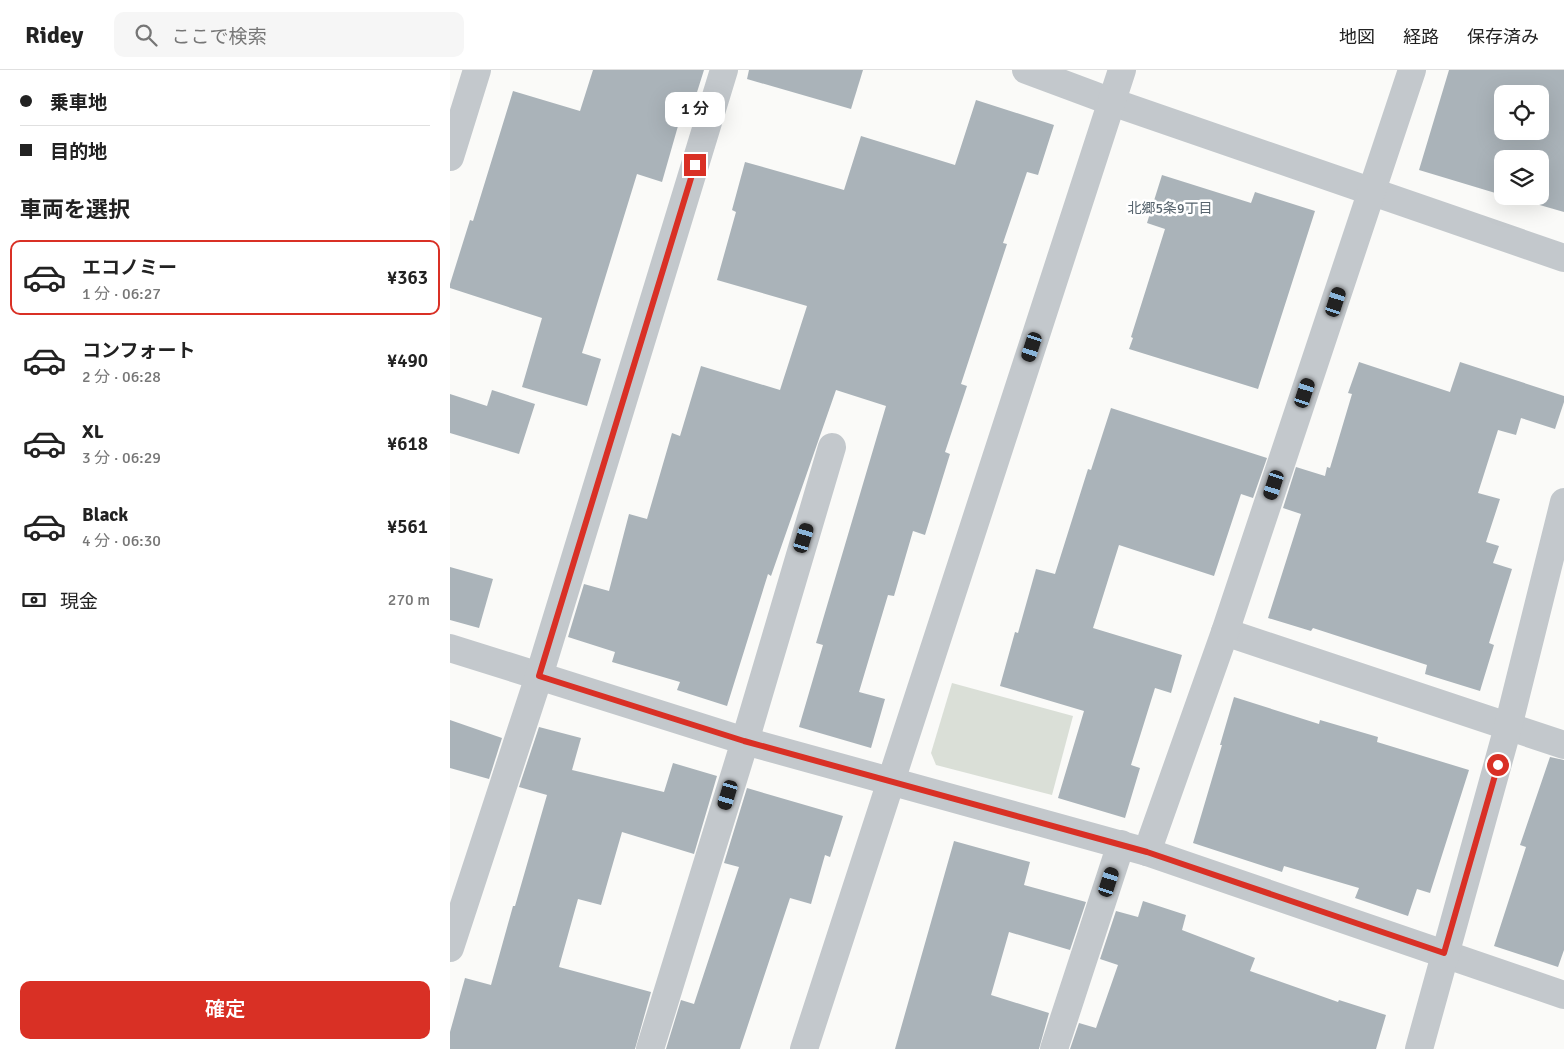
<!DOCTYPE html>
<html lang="ja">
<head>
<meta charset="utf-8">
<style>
  :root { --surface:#fff; --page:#f6f6f6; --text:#222; --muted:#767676; --line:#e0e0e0; --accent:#d93025 }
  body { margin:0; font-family:Signika,"Noto Sans JP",sans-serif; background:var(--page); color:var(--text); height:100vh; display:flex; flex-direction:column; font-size:19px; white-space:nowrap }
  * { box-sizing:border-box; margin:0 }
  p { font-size:16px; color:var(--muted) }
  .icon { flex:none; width:28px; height:28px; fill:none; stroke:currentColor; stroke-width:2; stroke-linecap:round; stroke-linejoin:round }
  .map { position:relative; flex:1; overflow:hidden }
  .side { display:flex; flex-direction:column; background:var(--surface); width:450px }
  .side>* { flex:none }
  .guide { display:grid; align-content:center; height:110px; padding:0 20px; background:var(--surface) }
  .controls { position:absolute; left:1044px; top:15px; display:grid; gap:10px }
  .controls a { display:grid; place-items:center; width:55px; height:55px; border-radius:10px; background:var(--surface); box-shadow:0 5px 20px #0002; font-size:25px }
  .end { position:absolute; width:22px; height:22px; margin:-11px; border:6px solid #d93025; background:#fff; box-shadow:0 0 0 2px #fff }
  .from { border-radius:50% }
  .bubble { position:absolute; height:35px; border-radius:10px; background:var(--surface); box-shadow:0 5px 20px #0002; font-size:16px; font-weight:600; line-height:35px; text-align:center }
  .car { position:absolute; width:15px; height:30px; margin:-15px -8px; border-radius:6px; box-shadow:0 0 4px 1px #0007; background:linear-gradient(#222 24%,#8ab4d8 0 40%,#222 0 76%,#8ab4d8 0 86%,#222 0) }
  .guide b { display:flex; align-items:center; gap:18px; height:48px; font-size:19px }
  .guide b+b { border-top:1px solid var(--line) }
  .guide i { width:12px; height:12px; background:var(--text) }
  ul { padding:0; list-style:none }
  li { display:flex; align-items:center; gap:15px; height:75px; margin:0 10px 8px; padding:0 10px; border:2px solid transparent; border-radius:10px }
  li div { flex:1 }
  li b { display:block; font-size:19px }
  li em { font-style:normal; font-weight:600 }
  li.selected { border-color:var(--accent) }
  li>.icon { width:45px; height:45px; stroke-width:1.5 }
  h2 { padding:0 20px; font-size:22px; line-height:60px }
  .pay { display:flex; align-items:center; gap:12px; height:55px; padding:0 20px; font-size:19px }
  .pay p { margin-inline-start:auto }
  .action { display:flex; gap:10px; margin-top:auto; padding:10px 20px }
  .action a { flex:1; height:58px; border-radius:10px; background:var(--accent); color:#fff; font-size:20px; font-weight:600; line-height:58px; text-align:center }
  header { display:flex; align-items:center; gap:30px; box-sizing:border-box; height:70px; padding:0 25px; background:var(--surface); border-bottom:1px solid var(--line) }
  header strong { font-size:24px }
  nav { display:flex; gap:28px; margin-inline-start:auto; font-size:18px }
  .search { width:350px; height:45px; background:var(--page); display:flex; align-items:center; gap:12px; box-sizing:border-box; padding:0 18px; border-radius:10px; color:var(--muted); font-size:19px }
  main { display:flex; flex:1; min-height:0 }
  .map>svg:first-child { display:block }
  .green { fill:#dadfd7 }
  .building { fill:#aab3b9; fill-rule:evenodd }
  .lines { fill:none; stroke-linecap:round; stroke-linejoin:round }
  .street { stroke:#c3c8cc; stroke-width:28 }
  .route { stroke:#d93025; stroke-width:6 }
  .labels { text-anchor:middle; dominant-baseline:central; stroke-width:5; stroke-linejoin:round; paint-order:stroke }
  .neighbourhood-label { font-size:14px; fill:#57646e; stroke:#fff }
</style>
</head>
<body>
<header>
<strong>Ridey</strong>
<div class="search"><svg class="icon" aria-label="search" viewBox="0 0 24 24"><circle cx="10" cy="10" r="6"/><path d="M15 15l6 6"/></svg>ここで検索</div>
<nav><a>地図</a><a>経路</a><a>保存済み</a></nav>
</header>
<main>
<section class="side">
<div class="guide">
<b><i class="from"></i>乗車地</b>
<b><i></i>目的地</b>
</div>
<h2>車両を選択</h2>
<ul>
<li class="selected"><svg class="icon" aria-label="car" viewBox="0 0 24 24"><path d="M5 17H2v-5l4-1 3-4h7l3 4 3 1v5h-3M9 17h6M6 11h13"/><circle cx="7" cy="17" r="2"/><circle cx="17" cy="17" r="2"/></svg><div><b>エコノミー</b><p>1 分 · 06:27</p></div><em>¥363</em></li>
<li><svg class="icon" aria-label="car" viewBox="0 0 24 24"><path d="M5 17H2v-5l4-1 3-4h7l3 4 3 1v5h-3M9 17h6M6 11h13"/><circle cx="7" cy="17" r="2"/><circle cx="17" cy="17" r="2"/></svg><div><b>コンフォート</b><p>2 分 · 06:28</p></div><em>¥490</em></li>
<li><svg class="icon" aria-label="car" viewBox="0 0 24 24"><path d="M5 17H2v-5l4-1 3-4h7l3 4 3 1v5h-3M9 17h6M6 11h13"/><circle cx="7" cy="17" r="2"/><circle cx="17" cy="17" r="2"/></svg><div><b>XL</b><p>3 分 · 06:29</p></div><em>¥618</em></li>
<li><svg class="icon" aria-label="car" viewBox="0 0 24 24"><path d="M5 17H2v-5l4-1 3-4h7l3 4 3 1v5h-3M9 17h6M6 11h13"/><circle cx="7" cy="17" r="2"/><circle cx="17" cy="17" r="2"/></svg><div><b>Black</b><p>4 分 · 06:30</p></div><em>¥561</em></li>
</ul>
<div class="pay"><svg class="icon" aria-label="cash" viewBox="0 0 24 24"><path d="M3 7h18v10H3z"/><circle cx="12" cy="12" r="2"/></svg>現金<p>270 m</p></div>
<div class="action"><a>確定</a></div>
</section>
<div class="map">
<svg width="1114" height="979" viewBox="0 0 1114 979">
  <rect width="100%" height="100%" fill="#fafaf8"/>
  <path class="green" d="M 502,613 L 623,646 L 602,725 L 486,695 L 481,683 Z"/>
  <g class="building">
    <path d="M 143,0 L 254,0 L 242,38 L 234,35 L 212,112 L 187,104 L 132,283 L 151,289 L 137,336 L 72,317 L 92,248 L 0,218 L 0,214 L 20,150 L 23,151 L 63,21 L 130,41 Z"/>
    <path d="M 299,0 L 413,0 L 401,39 L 297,9 Z"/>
    <path d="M 999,0 L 1114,0 L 1114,142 L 1058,126 L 1090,126 L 1090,89 L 1052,89 L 1052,125 L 969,100 ZM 1052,24 L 1090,24 L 1090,61 L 1052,61 Z"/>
    <path d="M 526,30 L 604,55 L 588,105 L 577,102 L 553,173 L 557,174 L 511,314 L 517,316 L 495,382 L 500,384 L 475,465 L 463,461 L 444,526 L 438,525 L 409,622 L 435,629 L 421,678 L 349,657 L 373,575 L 366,573 L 436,336 L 386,320 L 321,506 L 318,504 L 277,636 L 227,620 L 230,612 L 162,592 L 165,582 L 118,567 L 134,514 L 159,521 L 179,444 L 197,449 L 222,363 L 230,366 L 251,296 L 330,320 L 357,236 L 267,210 L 286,142 L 282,140 L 295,92 L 394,120 L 411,66 L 505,95 Z"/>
    <path d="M 712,105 L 801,133 L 805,122 L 865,141 L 808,319 L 679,279 L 683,268 L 681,267 L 715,159 L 697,153 Z"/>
    <path d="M 909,292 L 1000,322 L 1010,292 L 1114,326 L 1114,332 L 1105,359 L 1071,348 L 1066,365 L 1048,360 L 1028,423 L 1050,429 L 1036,472 L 1049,476 L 1043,493 L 1062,499 L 1039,573 L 1044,575 L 1030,621 L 975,604 L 977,595 L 863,558 L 861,561 L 818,548 L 851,444 L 833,438 L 846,397 L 875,406 L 877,397 L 880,398 L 902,324 L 898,323 Z"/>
    <path d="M 42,320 L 85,334 L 69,384 L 0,363 L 0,324 L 37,336 Z"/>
    <path d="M 661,338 L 817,388 L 803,428 L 791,424 L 764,506 L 669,475 L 643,558 L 732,585 L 721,623 L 705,618 L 681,695 L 690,698 L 675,748 L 608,728 L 634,641 L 550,616 L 565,562 L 568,563 L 586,499 L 605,504 L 638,399 L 641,400 Z"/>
    <path d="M 0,497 L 43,509 L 29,558 L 0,550 Z"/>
    <path d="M 784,627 L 869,654 L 870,650 L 928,667 L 927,672 L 1019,700 L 980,823 L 967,819 L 958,846 L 905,828 L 909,818 L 834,796 L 832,802 L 743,773 L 772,675 L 770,675 Z"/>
    <path d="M 0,650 L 52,668 L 39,709 L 0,698 Z"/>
    <path d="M 89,657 L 131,668 L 122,700 L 214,722 L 223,693 L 267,706 L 244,784 L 172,762 L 151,835 L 128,829 L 109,897 L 201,922 L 185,979 L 0,979 L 0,962 L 15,908 L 41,915 L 63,836 L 65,836 L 97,725 L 69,717 Z"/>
    <path d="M 1100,687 L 1114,690 L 1114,880 L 1108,897 L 1044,876 L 1076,777 L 1070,775 Z"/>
    <path d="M 297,718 L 393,746 L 380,787 L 375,785 L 361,834 L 340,828 L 290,979 L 216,979 L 231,930 L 244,934 L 289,797 L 274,793 Z"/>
    <path d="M 504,771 L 580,792 L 574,815 L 636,832 L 620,880 L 559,862 L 541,925 L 599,943 L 589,979 L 445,979 Z"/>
    <path d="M 693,831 L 736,845 L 732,860 L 805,888 L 800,901 L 888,932 L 889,930 L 936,945 L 926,979 L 620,979 L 629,953 L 646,958 L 668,895 L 650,889 L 666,841 L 688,847 Z"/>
  </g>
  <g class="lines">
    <g class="street">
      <path d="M 576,0 L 662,32 L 1114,188"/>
      <path d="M 0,87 L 27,0"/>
      <path d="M 775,562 L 1114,675"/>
      <path d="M 0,578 L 295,671 L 697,782 L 1114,925"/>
      <path d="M 697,782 L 775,562 L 962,0"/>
      <path d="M 0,878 L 89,606 L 274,0"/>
      <path d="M 200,979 L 295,671 L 382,377"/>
      <path d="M 354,979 L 672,0"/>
      <path d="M 604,979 L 671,774"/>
      <path d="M 969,979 L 1058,657 L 1114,432"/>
    </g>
  </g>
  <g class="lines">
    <path class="route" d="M 245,95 L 89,606 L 294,671 L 697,782 L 994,883 L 1048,695"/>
  </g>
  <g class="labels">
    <g class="neighbourhood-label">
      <text x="720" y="138">北郷5条9丁目</text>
    </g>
  </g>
</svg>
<div class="controls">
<a><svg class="icon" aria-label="locate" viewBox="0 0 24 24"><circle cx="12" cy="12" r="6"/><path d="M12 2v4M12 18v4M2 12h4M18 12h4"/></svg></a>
<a><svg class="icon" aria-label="layers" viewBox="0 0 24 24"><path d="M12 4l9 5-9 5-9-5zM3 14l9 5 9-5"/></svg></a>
</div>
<i class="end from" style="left:1048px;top:695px"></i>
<i class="end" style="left:245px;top:95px"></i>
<div class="bubble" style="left:215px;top:22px;width:60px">1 分</div>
<i class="car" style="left:886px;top:232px;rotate:18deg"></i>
<i class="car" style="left:582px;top:277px;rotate:198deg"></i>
<i class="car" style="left:855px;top:323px;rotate:18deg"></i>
<i class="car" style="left:824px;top:415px;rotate:198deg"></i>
<i class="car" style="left:354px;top:468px;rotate:17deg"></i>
<i class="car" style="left:278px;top:725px;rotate:197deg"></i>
<i class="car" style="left:659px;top:812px;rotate:18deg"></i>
</div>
</main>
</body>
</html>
